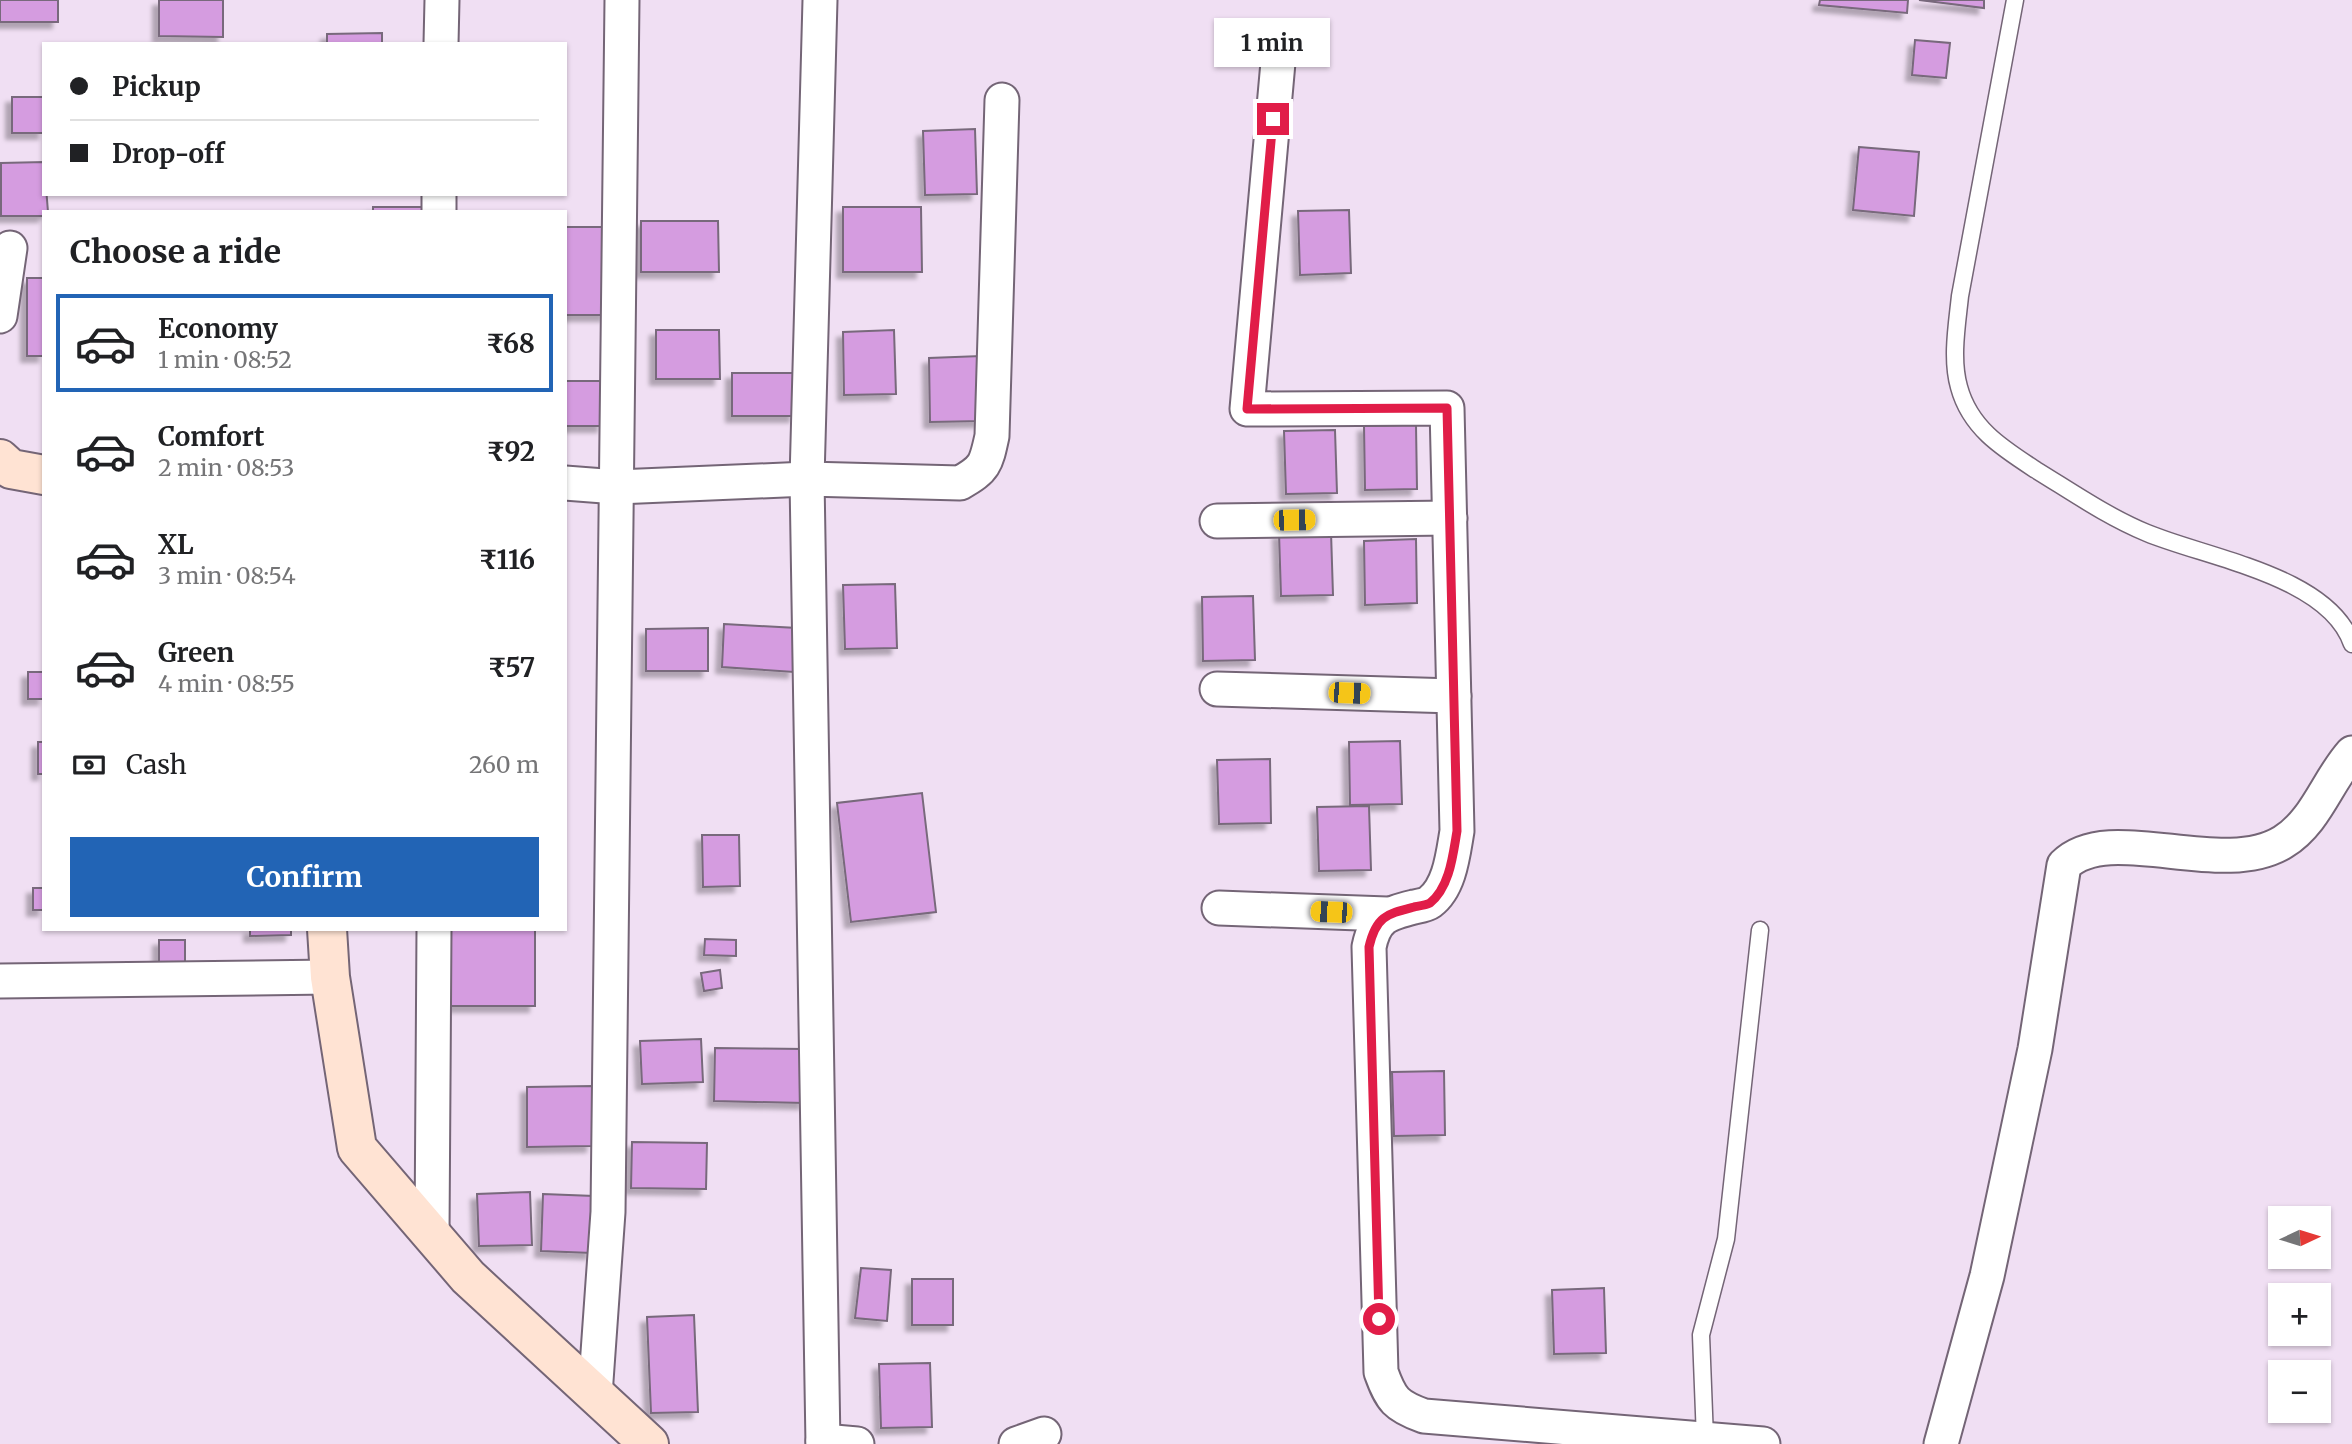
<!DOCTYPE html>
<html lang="en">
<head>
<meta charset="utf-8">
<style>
  :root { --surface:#fff; --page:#f2f2f2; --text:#202124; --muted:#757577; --line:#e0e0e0; --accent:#2264b5 }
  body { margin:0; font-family:Merriweather,serif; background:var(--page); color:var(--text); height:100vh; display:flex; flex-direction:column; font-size:26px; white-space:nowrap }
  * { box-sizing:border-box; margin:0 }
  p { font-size:23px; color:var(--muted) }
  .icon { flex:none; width:38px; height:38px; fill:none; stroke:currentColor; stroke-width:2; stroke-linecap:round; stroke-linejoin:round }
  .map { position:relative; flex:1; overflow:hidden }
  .sheet { position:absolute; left:42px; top:210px; width:525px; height:721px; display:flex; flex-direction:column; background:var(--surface); border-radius:0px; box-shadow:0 2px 5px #0004 }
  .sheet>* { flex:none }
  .guide { position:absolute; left:42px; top:42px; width:525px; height:154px; border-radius:0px; box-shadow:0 2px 5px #0004; display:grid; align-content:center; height:154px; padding:0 28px; background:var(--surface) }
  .needle { width:46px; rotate:86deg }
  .fabs { position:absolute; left:2268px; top:1206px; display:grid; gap:14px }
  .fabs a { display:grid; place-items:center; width:63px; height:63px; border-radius:0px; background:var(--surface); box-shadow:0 2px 5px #0004; font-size:35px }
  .end { position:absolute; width:32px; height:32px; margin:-16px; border:9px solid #e11d48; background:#fff; box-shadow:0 0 0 4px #fff }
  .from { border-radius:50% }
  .bubble { position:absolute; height:49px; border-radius:0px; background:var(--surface); box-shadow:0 2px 5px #0004; font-size:23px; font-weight:700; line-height:49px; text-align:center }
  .car { position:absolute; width:21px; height:42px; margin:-21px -10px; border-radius:9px; box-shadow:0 0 5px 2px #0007; background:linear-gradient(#f5c518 24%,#345 0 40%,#f5c518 0 76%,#345 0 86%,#f5c518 0) }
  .guide b { display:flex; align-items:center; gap:24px; height:66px; font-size:26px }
  .guide b+b { border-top:2px solid var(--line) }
  .guide i { width:18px; height:18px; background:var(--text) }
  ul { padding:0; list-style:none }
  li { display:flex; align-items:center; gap:21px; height:98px; margin:0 14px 10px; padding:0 14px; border:4px solid transparent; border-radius:0px }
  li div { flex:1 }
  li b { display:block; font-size:26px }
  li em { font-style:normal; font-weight:700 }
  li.active { border-color:var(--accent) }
  li>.icon { width:63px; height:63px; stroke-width:1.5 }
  h2 { padding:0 28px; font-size:32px; line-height:84px }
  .pay { display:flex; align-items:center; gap:18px; height:77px; padding:0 28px; font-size:26px }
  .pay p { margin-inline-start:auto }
  .cta { display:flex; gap:14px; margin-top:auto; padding:14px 28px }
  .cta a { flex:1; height:80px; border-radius:0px; background:var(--accent); color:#fff; font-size:28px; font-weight:700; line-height:80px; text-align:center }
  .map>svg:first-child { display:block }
  .building { fill:#d59ce0; stroke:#78697b; stroke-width:2; filter:url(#shadow) }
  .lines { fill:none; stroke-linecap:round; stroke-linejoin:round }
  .lane-casing { stroke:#746576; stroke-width:19 }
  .street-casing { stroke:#746576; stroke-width:37 }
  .secondary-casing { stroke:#746576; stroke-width:42 }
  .lane { stroke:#fff; stroke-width:16 }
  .street { stroke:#fff; stroke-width:33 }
  .secondary { stroke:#ffe3d3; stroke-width:38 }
  .route { stroke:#e11d48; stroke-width:9 }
</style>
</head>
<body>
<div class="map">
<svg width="2352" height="1444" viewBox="0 0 2352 1444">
  <defs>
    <filter id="shadow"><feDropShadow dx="-6" dy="6" stdDeviation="2" flood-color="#0004"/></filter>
  </defs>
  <rect width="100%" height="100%" fill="#f0dff3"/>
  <g class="building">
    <rect x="0" y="0" width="58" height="22"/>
    <path d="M 159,0 L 223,0 L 223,37 L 159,36 Z"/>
    <path d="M 1820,0 L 1908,0 L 1907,13 L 1819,5 Z"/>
    <path d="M 1919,0 L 1984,0 L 1984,8 Z"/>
    <path d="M 382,33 L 382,44 L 327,44 L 327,34 Z"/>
    <path d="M 1915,40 L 1950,43 L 1946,78 L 1912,75 Z"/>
    <rect x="12" y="97" width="32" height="36"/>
    <path d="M 975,129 L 977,194 L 925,195 L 923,131 Z"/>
    <path d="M 1859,147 L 1919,152 L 1914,216 L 1853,210 Z"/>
    <path d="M 44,162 L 48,212 L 44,212 L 44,216 L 1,216 L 1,163 Z"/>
    <rect x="373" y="207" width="56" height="5"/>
    <path d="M 843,207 L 921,207 L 922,272 L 843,272 Z"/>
    <path d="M 1349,210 L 1351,273 L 1300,275 L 1298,211 Z"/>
    <path d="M 641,221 L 718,221 L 719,272 L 641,272 Z"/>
    <path d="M 565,227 L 606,227 L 607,315 L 565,315 Z"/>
    <rect x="27" y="278" width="17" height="78"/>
    <path d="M 656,330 L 719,330 L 720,379 L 656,379 Z"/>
    <path d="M 894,330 L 896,394 L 844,395 L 843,332 Z"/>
    <path d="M 981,356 L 982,421 L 930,422 L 929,358 Z"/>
    <rect x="732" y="373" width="63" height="43"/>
    <rect x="565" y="381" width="38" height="45"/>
    <path d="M 1416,425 L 1417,489 L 1365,490 L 1364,426 Z"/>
    <path d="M 1335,430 L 1337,493 L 1286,494 L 1284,431 Z"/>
    <path d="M 1331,532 L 1333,595 L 1281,596 L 1279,533 Z"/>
    <path d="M 1416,539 L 1417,603 L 1365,605 L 1364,541 Z"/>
    <path d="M 895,584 L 897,648 L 845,649 L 843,585 Z"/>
    <path d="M 1253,596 L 1255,660 L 1203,661 L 1202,597 Z"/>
    <path d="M 724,624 L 797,628 L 794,672 L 722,667 Z"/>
    <path d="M 708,628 L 708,671 L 646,671 L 646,629 Z"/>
    <rect x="28" y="672" width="16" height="27"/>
    <path d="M 1400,741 L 1402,804 L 1350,805 L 1349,742 Z"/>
    <rect x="38" y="742" width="6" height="32"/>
    <path d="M 1270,759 L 1271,823 L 1219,824 L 1217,760 Z"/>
    <path d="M 922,793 L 936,912 L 851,922 L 837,803 Z"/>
    <path d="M 1369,806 L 1371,870 L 1319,871 L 1317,807 Z"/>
    <path d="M 702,835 L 739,835 L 740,886 L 703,887 Z"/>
    <rect x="33" y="888" width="11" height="22"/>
    <path d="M 250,929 L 291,929 L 291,935 L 250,936 Z"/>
    <rect x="448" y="929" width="87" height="77"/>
    <path d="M 705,939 L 736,940 L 736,956 L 704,955 Z"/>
    <rect x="159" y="940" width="26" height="28"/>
    <path d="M 720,970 L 722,988 L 704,991 L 701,973 Z"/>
    <path d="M 701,1039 L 703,1082 L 642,1084 L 640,1041 Z"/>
    <path d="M 715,1048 L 805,1049 L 805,1103 L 714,1101 Z"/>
    <path d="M 1444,1071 L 1445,1135 L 1394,1136 L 1392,1072 Z"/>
    <path d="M 592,1086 L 592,1146 L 527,1147 L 527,1087 Z"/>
    <path d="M 632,1142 L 707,1143 L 706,1189 L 631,1188 Z"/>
    <path d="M 530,1192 L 532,1245 L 479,1246 L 477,1194 Z"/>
    <path d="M 543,1194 L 594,1196 L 592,1253 L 541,1251 Z"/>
    <path d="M 861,1268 L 891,1270 L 887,1321 L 855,1318 Z"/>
    <rect x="912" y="1279" width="41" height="46"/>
    <path d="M 1604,1288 L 1606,1353 L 1554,1354 L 1552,1290 Z"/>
    <path d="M 694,1315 L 698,1412 L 651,1413 L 647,1317 Z"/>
    <path d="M 930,1363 L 932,1427 L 881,1428 L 879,1364 Z"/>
  </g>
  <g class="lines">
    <g class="lane-casing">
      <g id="lane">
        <path d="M 2015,0 L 1960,296 C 1957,325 1951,359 1959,387 C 1970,428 2002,448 2036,470 C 2072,492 2108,517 2147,533 C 2207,558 2329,576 2352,644"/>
        <path d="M 1705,1439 L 1701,1335 L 1726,1239 L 1760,930"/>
      </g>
    </g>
    <g class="street-casing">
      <g id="street">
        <path d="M 820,0 L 807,479 L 823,1444"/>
        <path d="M 1280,40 L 1247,409 L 1447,408 L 1457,831 C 1453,854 1450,887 1430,902 C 1426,905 1419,906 1414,907 C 1387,914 1375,917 1369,947 L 1381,1372 C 1391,1400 1396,1406 1424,1416 L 1763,1444"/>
        <path d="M 441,44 L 442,0"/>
        <path d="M 439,212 L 439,194"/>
        <path d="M 0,316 L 10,248"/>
        <path d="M 565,483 L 617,487 L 807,479 L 960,483 C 985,469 986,464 992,436 L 1002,100"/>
        <path d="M 1217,521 L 1450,518"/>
        <path d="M 1217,689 L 1454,696"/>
        <path d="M 1219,908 L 1387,914"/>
        <path d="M 0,981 L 330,977"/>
        <path d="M 432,1234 L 434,929"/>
        <path d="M 595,1395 L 608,1212 L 622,0"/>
        <path d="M 823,1441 L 857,1444"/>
        <path d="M 1016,1444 L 1044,1434"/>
        <path d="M 1941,1444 L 1987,1276 L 2035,1049 L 2064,865 C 2109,820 2221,880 2283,842 C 2316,822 2327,781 2352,753"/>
      </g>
    </g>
    <g class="secondary-casing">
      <g id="secondary">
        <path d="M 0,459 L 11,469 L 44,475"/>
        <path d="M 327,929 L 330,977 L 357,1148 L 468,1277 L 649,1444"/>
      </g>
    </g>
    <use href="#lane" class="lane"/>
    <use href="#street" class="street"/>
    <use href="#secondary" class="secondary"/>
  </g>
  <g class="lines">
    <path class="route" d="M 1273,119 L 1247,409 L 1447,408 L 1457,831 C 1453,854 1450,887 1430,903 C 1426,905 1419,906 1414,907 C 1387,914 1376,916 1369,947 L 1379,1319"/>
  </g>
</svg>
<div class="fabs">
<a><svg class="needle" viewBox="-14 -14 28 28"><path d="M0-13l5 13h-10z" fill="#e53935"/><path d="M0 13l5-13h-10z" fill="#757577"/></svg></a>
<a>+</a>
<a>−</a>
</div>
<i class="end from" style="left:1379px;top:1319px"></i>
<i class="end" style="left:1273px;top:119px"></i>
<div class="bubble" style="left:1214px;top:18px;width:116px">1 min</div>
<i class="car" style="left:1294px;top:520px;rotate:89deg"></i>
<i class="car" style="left:1349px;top:693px;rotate:92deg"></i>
<i class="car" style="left:1331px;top:912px;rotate:272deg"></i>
<div class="guide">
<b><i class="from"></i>Pickup</b>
<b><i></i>Drop-off</b>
</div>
<section class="sheet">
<h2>Choose a ride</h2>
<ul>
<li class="active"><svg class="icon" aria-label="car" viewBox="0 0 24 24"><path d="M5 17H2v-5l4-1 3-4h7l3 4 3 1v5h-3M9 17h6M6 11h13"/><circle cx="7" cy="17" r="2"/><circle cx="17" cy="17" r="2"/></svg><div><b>Economy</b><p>1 min · 08:52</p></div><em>₹68</em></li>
<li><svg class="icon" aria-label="car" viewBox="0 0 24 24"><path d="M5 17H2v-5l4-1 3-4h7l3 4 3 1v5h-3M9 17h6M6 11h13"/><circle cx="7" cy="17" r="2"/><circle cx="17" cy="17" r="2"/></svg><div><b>Comfort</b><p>2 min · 08:53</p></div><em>₹92</em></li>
<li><svg class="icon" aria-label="car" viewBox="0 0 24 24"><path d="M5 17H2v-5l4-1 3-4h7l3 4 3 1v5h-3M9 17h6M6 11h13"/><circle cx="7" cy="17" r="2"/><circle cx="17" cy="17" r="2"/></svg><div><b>XL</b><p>3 min · 08:54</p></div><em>₹116</em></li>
<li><svg class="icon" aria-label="car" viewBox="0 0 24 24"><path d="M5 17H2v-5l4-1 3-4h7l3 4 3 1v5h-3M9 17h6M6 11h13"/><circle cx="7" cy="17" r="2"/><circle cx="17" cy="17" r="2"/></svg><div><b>Green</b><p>4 min · 08:55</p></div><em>₹57</em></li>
</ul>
<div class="pay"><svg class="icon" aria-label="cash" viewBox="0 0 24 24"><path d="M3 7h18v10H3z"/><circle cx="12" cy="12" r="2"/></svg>Cash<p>260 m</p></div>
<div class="cta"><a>Confirm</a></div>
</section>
</div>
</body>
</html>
